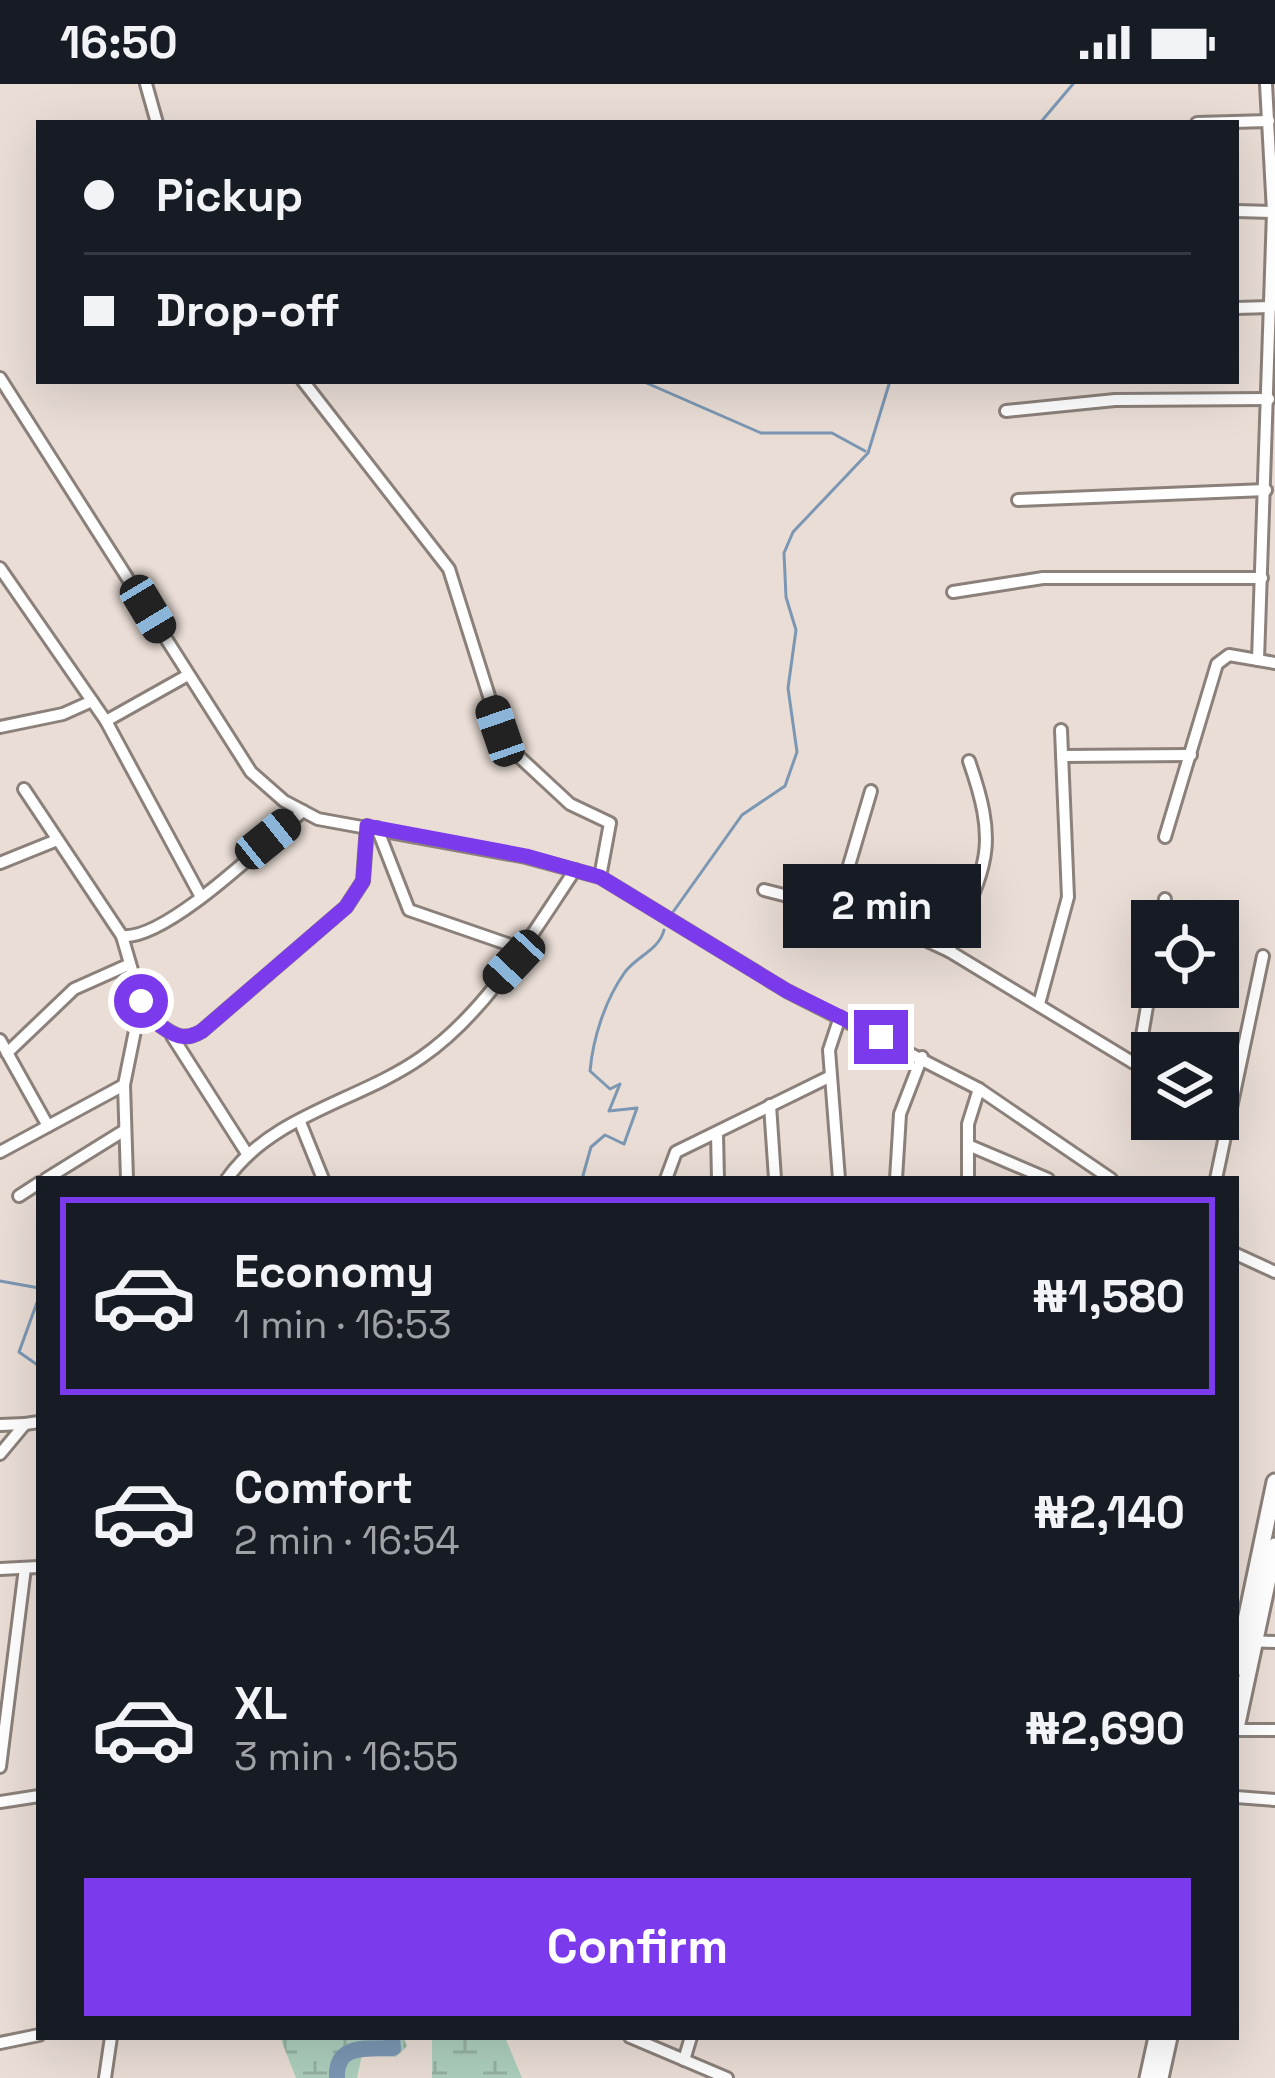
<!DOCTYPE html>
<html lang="en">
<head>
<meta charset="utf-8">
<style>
  :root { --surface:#171b24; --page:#20242c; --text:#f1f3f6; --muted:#9ea1a6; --line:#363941; --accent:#7c3aed }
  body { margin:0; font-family:"Space Grotesk",sans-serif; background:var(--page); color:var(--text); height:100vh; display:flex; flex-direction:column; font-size:45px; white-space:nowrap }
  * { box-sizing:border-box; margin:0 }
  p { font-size:39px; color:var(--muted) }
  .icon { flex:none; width:66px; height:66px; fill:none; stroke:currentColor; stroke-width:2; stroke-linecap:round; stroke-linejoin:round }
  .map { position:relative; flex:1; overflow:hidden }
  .drawer { position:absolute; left:36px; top:1092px; width:1203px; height:864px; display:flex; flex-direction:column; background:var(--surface); border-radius:0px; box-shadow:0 12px 48px #0002 }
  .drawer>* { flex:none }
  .hud { position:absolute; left:36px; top:36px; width:1203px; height:264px; border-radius:0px; box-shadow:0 12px 48px #0002; display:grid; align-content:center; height:264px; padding:0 48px; background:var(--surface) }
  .buttons { position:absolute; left:1131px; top:816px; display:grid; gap:24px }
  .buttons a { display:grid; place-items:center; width:108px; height:108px; border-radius:0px; background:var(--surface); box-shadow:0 12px 48px #0002; font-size:60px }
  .end { position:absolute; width:54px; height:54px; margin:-27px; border:15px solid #7c3aed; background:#fff; box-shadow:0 0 0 6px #fff }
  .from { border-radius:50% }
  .bubble { position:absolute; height:84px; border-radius:0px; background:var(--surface); box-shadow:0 12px 48px #0002; font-size:39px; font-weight:600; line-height:84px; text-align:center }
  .car { position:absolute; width:36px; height:72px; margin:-36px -18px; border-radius:15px; box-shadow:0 0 9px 3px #0007; background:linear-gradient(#222 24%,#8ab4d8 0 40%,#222 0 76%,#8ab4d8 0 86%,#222 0) }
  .hud b { display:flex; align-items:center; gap:42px; height:114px; font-size:45px }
  .hud b+b { border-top:3px solid var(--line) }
  .hud i { width:30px; height:30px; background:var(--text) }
  ul { padding:21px 0 0; list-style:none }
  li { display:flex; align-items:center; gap:36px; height:198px; margin:0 24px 18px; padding:0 24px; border:6px solid transparent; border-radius:0px }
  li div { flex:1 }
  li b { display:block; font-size:45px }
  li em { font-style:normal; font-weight:600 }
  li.selected { border-color:var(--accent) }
  li>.icon { width:108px; height:108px; stroke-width:1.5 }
  .action { display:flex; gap:24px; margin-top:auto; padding:24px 48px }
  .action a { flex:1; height:138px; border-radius:0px; background:var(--accent); color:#fff; font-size:48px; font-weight:600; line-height:138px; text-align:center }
  .status { display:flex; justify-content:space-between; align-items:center; height:84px; padding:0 60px; background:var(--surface); direction:ltr }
  .status svg { height:33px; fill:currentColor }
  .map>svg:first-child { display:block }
  .wetland { fill:url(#wetland-marsh) }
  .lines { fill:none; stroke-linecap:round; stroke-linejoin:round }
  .stream { stroke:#7b97b3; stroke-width:3 }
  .river { stroke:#7b97b3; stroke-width:16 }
  .minor-casing { stroke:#8b817a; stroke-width:16 }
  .highway-casing { stroke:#8b817a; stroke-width:21 }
  .minor { stroke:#fff; stroke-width:10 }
  .highway { stroke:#fff; stroke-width:15 }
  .route { stroke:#7c3aed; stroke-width:15 }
</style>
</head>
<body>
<div class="status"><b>16:50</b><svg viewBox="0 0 49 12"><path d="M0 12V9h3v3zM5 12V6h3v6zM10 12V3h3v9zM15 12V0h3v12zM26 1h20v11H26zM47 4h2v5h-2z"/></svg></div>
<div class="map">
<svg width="1275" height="1994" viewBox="0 0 1275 1994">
  <defs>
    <pattern id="wetland-marsh" width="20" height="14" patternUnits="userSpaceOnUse" patternTransform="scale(3)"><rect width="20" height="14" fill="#adcebd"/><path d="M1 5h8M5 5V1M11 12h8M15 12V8" fill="none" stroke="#95b1a2"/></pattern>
  </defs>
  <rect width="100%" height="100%" fill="#e9ddd5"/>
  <g class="wetland">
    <path d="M 280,1953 L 403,1953 L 407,1962 L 396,1973 L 362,1971 L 357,1994 L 296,1994 Z"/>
    <path d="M 432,1953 L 505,1953 L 522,1994 L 432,1994 Z"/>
  </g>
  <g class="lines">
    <g class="stream">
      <path d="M 1040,39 L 1073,0"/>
      <path d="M 642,297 L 761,349 L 832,349 L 865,367"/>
      <path d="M 673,828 L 742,731 L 785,702 L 797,668 L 788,604 L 796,546 L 786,513 L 784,469 L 793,448 L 868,369 L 890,297"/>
      <path d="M 582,1095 L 591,1063 L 605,1051 L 624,1060 L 637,1024 L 609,1027 L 620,1000 L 610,1005 L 590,987 C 593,954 605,916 625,888 C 637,872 659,866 664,846"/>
      <path d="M 0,1197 L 39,1204"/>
      <path d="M 39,1213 L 19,1268 L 39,1282"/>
    </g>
    <path class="river" d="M 337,1994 C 335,1959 368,1965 393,1964 L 392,1953"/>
    <g class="minor-casing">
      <g id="minor">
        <path d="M 146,0 L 157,39"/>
        <path d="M 1197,39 L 1269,37"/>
        <path d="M 1236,127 L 1273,128"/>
        <path d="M 1236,224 L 1271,223"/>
        <path d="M 0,294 L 251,688 L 284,717 L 318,735 L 526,773 L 600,793 L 787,907 L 979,1005 L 1111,1095"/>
        <path d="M 303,297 L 449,485 L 500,647 L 514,668 L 570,720 L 610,739 L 600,793"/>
        <path d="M 1006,327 L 1115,316 L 1269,315"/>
        <path d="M 1018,416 L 1266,406"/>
        <path d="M 0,484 L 106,637 L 200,811"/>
        <path d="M 953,508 L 1043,494 L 1262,494"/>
        <path d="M 1258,576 L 1273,128 L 1266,0"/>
        <path d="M 106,637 L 188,591"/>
        <path d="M 0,643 L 63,630 L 92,617"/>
        <path d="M 1062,672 L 1191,671"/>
        <path d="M 24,705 L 122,852 L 141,917 L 124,1001 L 127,1095"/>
        <path d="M 377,744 L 409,826 L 522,865"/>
        <path d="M 1165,753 L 1217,580 L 1229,571 L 1275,579"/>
        <path d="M 0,779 L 57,756"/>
        <path d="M 764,806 L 882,836 L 949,867 L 1137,981"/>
        <path d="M 837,822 L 871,707"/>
        <path d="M 1161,837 L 1165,815"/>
        <path d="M 122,852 C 166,857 267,757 303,727"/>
        <path d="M 949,867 C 984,783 1001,768 969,677"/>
        <path d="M 1152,893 L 1137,981 L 1152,991"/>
        <path d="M 1039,920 L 1068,813 L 1061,646"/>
        <path d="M 143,930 C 165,941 176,963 202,947 L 346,823 L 363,797 L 367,742"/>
        <path d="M 172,952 L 246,1068"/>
        <path d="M 0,956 L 48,1042"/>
        <path d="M 7,969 L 74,905 L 130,880"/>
        <path d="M 770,1021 L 775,1095"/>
        <path d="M 300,1038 L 323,1095"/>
        <path d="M 717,1050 L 718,1095"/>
        <path d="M 968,1061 L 1048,1095"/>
        <path d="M 0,1068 L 124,1001"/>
        <path d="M 46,1095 L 125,1046"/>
        <path d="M 227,1095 C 273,1030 360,1017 422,973 C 487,928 532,850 575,786"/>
        <path d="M 666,1095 L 676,1068 L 829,993"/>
        <path d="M 839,1095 L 829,966 L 840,933"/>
        <path d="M 896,1095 L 900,1030 L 922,973"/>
        <path d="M 968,1095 L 968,1040 L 979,1005"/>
        <path d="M 1216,1095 L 1263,872"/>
        <path d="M 19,1112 L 39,1099"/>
        <path d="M 1236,1170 L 1275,1188"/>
        <path d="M 0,1341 L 25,1340"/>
        <path d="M 0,1370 L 25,1340 L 39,1338"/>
        <path d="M 0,1485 L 39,1483"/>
        <path d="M 1249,1557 L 1275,1558"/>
        <path d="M 1236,1646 L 1275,1646"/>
        <path d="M 0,1683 L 25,1484"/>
        <path d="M 1236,1713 L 1275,1716"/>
        <path d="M 0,1718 L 39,1712"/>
        <path d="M 630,1953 L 727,1994"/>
        <path d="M 0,1959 L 39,1951"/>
        <path d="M 684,1976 L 691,1953"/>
        <path d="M 105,1994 L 111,1953"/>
      </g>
    </g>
    <g class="highway-casing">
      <g id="highway">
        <path d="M 1236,1584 L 1275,1398"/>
        <path d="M 1236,1644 L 1275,1462"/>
        <path d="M 1148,1994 L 1157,1953"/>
        <path d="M 1160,1994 L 1169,1953"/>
      </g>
    </g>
    <use href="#minor" class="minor"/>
    <use href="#highway" class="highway"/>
  </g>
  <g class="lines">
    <path class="route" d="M 141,917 L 142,930 C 165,941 176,963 202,947 L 346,823 L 363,797 L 367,742 L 526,772 L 600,793 L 787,907 L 881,953"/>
  </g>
</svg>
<div class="buttons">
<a><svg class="icon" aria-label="locate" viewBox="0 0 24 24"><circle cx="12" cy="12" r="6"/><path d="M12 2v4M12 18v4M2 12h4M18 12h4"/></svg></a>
<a><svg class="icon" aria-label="layers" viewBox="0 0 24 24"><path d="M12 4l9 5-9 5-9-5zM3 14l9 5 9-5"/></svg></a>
</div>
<i class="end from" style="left:141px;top:917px"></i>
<i class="end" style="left:881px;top:953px"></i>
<div class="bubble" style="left:783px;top:780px;width:198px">2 min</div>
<i class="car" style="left:148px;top:525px;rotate:149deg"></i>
<i class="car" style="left:500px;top:647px;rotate:341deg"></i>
<i class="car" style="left:268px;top:755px;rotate:51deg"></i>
<i class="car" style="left:514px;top:878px;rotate:223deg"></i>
<div class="hud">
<b><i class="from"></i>Pickup</b>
<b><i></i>Drop-off</b>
</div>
<section class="drawer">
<ul>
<li class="selected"><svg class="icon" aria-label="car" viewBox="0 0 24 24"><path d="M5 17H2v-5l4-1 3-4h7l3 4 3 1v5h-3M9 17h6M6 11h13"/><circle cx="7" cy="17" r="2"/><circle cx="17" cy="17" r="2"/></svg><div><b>Economy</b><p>1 min · 16:53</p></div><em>₦1,580</em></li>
<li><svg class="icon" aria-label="car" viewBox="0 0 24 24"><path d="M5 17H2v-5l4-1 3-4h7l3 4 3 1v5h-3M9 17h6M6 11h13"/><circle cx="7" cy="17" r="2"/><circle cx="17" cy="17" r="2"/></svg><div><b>Comfort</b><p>2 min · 16:54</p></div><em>₦2,140</em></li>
<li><svg class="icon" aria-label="car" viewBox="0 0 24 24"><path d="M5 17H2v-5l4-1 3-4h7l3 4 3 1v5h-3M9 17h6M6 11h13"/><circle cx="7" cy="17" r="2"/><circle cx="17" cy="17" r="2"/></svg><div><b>XL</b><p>3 min · 16:55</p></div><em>₦2,690</em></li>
</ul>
<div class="action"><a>Confirm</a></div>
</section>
</div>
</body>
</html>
